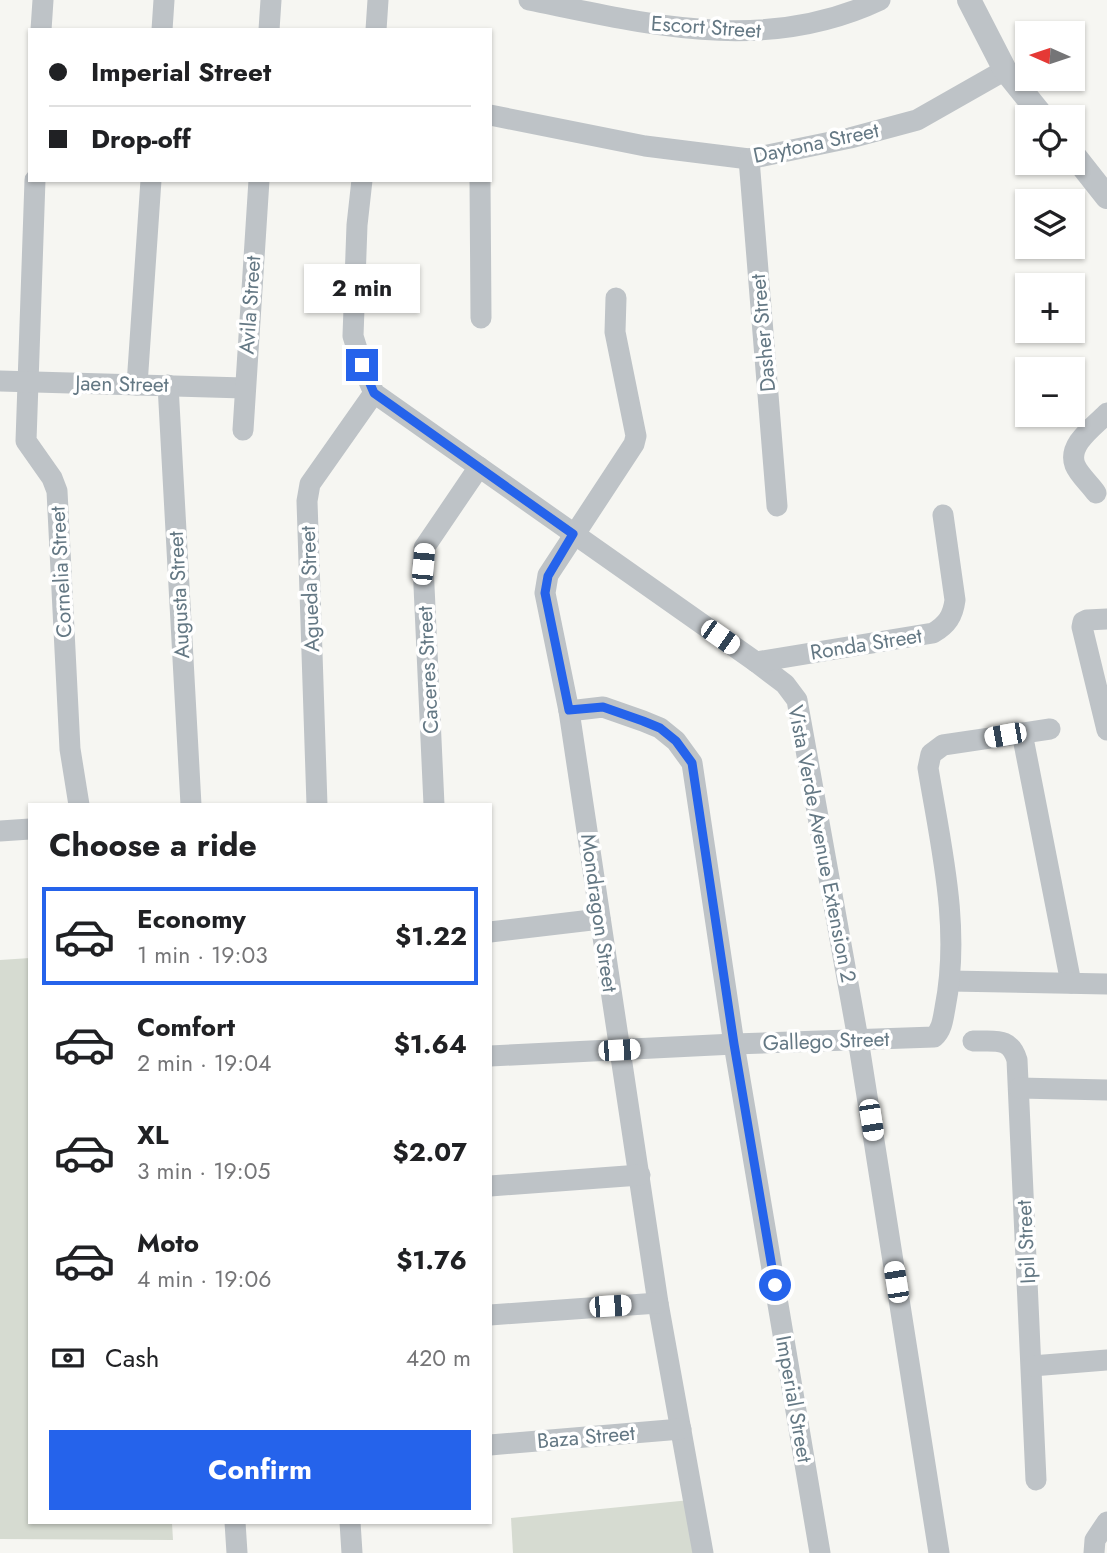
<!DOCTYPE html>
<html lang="en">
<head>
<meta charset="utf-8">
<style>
  :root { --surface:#fff; --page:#f2f2f2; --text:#202124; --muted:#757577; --line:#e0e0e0; --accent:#2563eb }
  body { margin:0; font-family:Jost,sans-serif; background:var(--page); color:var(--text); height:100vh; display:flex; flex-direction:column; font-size:26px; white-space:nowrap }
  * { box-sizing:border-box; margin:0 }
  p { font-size:23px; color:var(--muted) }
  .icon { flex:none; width:38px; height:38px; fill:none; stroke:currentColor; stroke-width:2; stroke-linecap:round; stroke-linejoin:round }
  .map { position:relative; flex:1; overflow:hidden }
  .sheet { position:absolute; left:28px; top:803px; width:464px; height:721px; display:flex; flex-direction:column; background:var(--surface); border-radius:0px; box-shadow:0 2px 5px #0004 }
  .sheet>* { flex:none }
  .hud { position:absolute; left:28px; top:28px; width:464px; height:154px; border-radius:0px; box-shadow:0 2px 5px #0004; display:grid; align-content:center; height:154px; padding:0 21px; background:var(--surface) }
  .needle { width:46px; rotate:273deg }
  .controls { position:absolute; left:1015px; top:21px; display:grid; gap:14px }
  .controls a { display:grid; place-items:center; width:70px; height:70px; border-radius:0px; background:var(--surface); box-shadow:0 2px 5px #0004; font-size:35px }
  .end { position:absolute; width:32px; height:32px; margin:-16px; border:9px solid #2563eb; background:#fff; box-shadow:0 0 0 4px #fff }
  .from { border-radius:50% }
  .bubble { position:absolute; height:49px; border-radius:0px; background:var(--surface); box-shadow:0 2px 5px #0004; font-size:23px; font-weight:700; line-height:49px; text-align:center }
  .car { position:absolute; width:21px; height:42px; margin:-21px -10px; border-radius:9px; box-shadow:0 0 5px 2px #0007; background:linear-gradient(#fff 24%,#345 0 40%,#fff 0 76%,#345 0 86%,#fff 0) }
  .hud b { display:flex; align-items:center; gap:24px; height:66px; font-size:26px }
  .hud b+b { border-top:2px solid var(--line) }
  .hud i { width:18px; height:18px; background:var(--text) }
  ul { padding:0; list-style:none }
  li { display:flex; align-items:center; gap:21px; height:98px; margin:0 14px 10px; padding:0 7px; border:4px solid transparent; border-radius:0px }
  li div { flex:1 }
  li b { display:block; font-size:26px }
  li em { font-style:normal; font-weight:700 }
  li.active { border-color:var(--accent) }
  li>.icon { width:63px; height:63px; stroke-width:1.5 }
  h2 { padding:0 21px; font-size:32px; line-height:84px }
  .pay { display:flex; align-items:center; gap:18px; height:77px; padding:0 21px; font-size:26px }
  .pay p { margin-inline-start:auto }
  .cta { display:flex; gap:14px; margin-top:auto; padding:14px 21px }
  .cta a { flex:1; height:80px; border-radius:0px; background:var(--accent); color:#fff; font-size:28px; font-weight:700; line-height:80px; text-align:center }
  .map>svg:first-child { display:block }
  .green { fill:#d6dbd1 }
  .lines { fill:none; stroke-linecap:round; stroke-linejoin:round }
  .minor { stroke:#bec3c7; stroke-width:21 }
  .tertiary { stroke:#bec3c7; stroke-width:24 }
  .route { stroke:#2563eb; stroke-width:9 }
  .labels { text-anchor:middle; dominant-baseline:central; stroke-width:7; stroke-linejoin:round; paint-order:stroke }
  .street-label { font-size:21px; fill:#647884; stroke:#fff }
</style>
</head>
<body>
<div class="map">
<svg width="1107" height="1553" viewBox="0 0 1107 1553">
  <rect width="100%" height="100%" fill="#f6f6f2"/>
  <g class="green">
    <path d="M 30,958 L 30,1522 L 172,1523 L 173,1540 L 0,1539 L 0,960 Z"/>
    <path d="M 690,1500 L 699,1553 L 513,1553 L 511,1518 Z"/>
  </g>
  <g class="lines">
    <g class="minor">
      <path d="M 529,0 C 648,24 764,55 880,0"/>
      <path d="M 41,30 L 43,0"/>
      <path d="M 162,30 L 164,0"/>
      <path d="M 269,30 L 271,0"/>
      <path d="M 376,30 L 378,0"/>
      <path d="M 490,115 L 645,146 L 749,159 L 850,138 L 917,120 L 1005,70"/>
      <path d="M 749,159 L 777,506"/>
      <path d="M 35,180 L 26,441 L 52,478 L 57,491 L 70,749 L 79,805"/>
      <path d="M 362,180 L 357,225 L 353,336 L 362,365 L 374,393 L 756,662 L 785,684 L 797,700 L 858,1039 L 939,1553"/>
      <path d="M 480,180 L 481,318"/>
      <path d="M 616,298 L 615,332 L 636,436 L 634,444 L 548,575 L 545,593 L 569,711 L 658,1303 L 703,1553"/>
      <path d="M 0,381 L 244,388"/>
      <path d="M 137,385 L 151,180"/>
      <path d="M 168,385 L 191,805"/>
      <path d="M 243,430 L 259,180"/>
      <path d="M 1096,493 C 1090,484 1079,475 1075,465 C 1067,444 1095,426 1107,413"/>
      <path d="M 1107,619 L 1087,620 L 1083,622 L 1082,627 L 1107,730"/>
      <path d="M 756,662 L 933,633 C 947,625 953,616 955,600 L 943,515"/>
      <path d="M 569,711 L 603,707 L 643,721 L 660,728 L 676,741 L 692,763 L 734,1044 L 820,1553"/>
      <path d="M 1022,733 L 1071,983"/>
      <path d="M 317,805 L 307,501 L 310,484 L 374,393"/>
      <path d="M 434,805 L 423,564 L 424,548 L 479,467"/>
      <path d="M 0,831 L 30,829"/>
      <path d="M 490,932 L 600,919"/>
      <path d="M 950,981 L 1107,984"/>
      <path d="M 973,1041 C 994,1042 1010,1036 1017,1060 L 1036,1480"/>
      <path d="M 490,1056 L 734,1044 L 934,1037 C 942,1030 943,1019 945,1008 C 961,928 941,847 928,768 L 931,754 L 943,745 L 1050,729"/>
      <path d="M 1019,1088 L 1107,1090"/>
      <path d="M 490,1186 L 640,1175"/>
      <path d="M 490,1315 L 658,1303"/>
      <path d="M 1032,1366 L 1107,1360"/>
      <path d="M 490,1445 L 681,1429"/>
      <path d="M 235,1522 L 237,1553"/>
      <path d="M 350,1522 L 352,1553"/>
      <path d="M 1094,1553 L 1095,1540 L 1107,1522"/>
    </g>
    <g class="tertiary">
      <path d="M 969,0 L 1005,70 L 1043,117"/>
      <path d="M 1073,154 L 1107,197"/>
    </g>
  </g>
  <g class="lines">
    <path class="route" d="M 362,365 L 374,393 L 573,534 L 548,576 L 545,593 L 569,710 L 603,707 L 643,721 L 660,728 L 676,741 L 692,763 L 734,1044 L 775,1285"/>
  </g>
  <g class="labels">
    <g class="street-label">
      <text transform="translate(706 27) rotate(4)">Escort Street</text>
      <text transform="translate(816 143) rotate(-12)">Daytona Street</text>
      <text transform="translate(250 305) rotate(-86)">Avila Street</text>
      <text transform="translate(763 333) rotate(-95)">Dasher Street</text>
      <text transform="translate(122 384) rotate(1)">Jaen Street</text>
      <text transform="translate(61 572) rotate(-93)">Cornelia Street</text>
      <text transform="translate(310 589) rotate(-92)">Agueda Street</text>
      <text transform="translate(179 595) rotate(-93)">Augusta Street</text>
      <text transform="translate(866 644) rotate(-9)">Ronda Street</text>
      <text transform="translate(428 670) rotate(-93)">Caceres Street</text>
      <text transform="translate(822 844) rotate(79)">Vista Verde Avenue Extension 2</text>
      <text transform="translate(599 913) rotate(82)">Mondragon Street</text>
      <text transform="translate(826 1041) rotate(-2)">Gallego Street</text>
      <text transform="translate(1026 1242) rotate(-93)">Ipil Street</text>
      <text transform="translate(794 1399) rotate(80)">Imperial Street</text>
      <text transform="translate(586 1437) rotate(-5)">Baza Street</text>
    </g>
  </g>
</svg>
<div class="controls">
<a><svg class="needle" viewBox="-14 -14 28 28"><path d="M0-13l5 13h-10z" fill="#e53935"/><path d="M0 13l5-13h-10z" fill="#757577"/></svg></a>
<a><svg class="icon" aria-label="locate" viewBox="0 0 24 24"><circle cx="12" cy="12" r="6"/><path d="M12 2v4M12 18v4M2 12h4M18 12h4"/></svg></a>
<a><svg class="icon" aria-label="layers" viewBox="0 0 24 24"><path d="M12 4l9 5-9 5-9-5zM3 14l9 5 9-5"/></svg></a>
<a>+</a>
<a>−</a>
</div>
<i class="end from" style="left:775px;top:1285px"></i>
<i class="end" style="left:362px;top:365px"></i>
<div class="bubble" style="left:304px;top:264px;width:116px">2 min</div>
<i class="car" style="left:423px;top:564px;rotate:5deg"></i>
<i class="car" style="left:720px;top:637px;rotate:125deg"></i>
<i class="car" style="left:1005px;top:735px;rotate:260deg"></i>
<i class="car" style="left:619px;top:1050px;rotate:87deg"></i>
<i class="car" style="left:871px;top:1120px;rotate:171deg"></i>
<i class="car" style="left:896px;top:1282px;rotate:351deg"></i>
<i class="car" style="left:610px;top:1306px;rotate:86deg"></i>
<div class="hud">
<b><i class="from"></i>Imperial Street</b>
<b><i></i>Drop-off</b>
</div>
<section class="sheet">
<h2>Choose a ride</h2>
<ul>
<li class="active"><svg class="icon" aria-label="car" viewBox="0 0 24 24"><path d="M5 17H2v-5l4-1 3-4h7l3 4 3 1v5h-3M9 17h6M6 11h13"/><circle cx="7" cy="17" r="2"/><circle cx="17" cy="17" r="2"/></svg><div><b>Economy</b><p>1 min · 19:03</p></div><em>$1.22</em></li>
<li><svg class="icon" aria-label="car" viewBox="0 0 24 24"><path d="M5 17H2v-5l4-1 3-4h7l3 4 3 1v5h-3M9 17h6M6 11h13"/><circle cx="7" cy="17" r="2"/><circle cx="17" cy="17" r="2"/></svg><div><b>Comfort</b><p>2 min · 19:04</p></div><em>$1.64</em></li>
<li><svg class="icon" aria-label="car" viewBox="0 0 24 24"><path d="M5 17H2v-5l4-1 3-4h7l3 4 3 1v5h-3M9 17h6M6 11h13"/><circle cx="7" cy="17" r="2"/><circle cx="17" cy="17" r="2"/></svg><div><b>XL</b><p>3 min · 19:05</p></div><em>$2.07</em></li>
<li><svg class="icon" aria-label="car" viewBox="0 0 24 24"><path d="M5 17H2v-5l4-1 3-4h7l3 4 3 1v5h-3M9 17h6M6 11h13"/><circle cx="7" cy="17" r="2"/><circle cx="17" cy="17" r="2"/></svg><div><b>Moto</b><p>4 min · 19:06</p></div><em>$1.76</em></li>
</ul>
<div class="pay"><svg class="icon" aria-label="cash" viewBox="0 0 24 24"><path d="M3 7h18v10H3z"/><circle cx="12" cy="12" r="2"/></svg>Cash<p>420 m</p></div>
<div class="cta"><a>Confirm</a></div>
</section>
</div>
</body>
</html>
